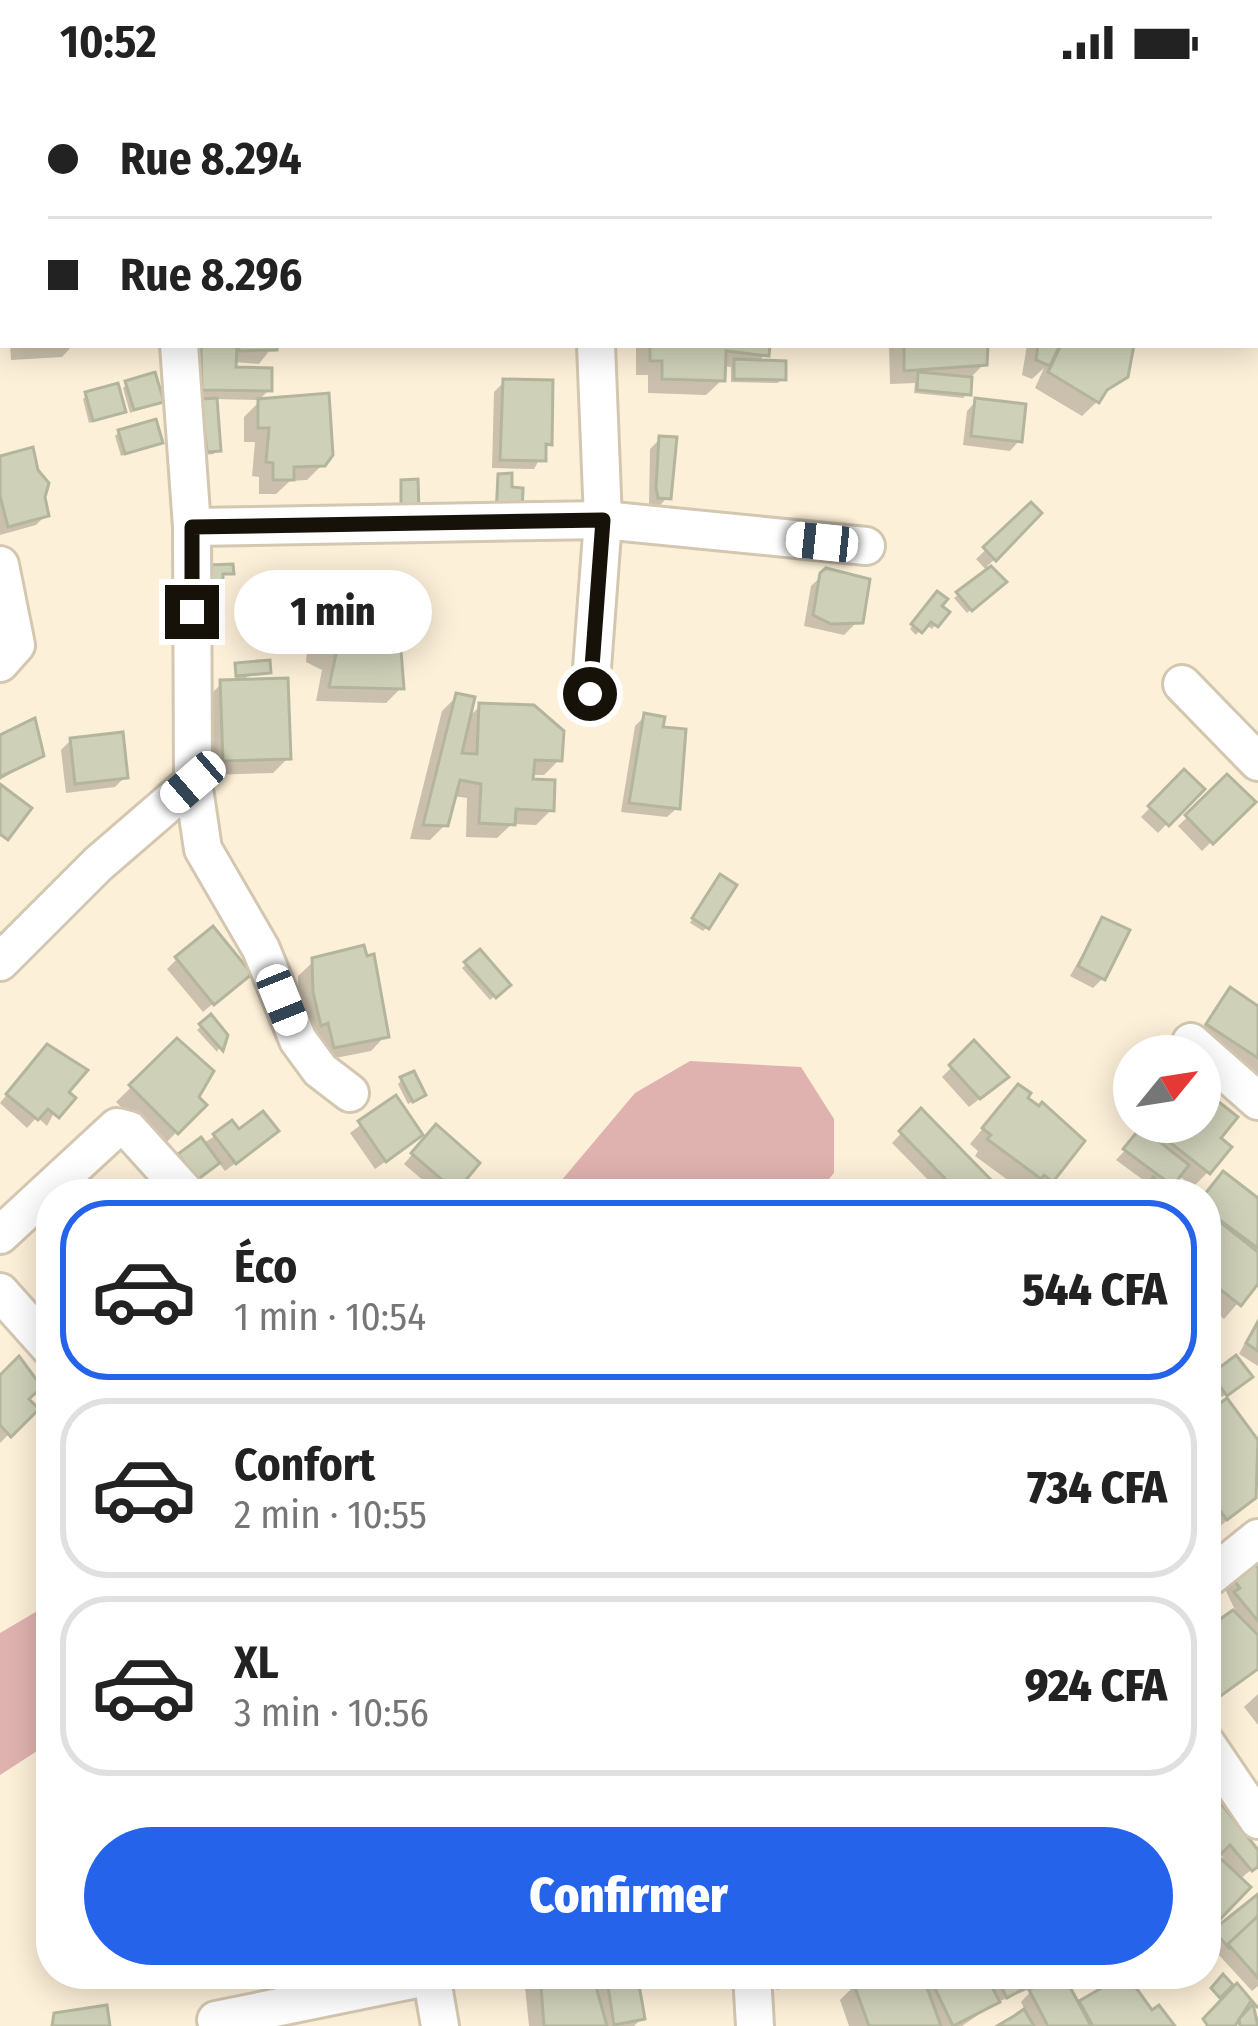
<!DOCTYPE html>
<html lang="fr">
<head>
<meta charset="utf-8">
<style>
  :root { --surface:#fff; --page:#f2f2f2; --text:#222; --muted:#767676; --line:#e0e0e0; --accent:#2563eb }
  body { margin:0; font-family:"Fira Sans Condensed",sans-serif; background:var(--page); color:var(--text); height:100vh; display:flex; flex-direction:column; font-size:45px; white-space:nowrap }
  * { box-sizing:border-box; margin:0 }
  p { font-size:39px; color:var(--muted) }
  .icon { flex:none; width:66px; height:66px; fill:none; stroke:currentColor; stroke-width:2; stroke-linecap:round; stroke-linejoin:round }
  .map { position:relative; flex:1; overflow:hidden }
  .details { position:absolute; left:36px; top:1095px; width:1185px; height:810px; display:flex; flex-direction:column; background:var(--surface); border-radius:48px; box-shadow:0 6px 30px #0003 }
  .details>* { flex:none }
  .banner { position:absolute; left:0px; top:0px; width:1260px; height:264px; box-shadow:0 6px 30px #0003; display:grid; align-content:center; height:264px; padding:0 48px; background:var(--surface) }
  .needle { width:78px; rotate:60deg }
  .tools { position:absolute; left:1113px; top:951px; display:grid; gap:24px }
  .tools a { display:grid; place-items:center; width:108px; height:108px; border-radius:50%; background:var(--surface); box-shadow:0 6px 30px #0003; font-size:60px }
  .end { position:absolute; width:54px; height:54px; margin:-27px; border:15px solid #16120a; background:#fff; box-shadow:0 0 0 6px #fff }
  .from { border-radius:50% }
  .bubble { position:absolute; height:84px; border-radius:42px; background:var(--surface); box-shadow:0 6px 30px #0003; font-size:39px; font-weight:800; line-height:84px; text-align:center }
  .car { position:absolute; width:36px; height:72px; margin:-36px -18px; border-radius:15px; box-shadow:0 0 9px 3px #0007; background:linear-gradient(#fff 24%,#345 0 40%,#fff 0 76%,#345 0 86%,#fff 0) }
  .banner b { display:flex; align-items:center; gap:42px; height:114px; font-size:45px }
  .banner b+b { border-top:3px solid var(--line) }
  .banner i { width:30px; height:30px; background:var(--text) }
  ul { padding:21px 0 0; list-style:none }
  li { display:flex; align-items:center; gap:36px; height:180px; margin:0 24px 18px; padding:0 24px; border:6px solid var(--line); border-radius:48px }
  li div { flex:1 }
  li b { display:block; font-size:45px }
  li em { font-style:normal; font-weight:800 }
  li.current { border-color:var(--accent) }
  li>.icon { width:108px; height:108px; stroke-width:1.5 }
  .action { display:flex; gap:24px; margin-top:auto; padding:24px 48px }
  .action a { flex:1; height:138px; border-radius:72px; background:var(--accent); color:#fff; font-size:48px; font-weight:800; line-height:138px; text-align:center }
  .status { display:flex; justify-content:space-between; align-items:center; height:84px; padding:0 60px; background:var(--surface); direction:ltr }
  .status svg { height:33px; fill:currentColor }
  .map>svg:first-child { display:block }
  .green { fill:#dfb2af }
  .shadow { fill:#0003; fill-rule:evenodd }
  .building { fill:#cfd0b8; stroke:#b4b59d; stroke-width:3 }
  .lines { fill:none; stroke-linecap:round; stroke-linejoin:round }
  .minor-casing { stroke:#d4c7b1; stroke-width:42 }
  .minor { stroke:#fff; stroke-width:36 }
  .route { stroke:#16120a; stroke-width:15 }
</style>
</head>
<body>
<div class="status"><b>10:52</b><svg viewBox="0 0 49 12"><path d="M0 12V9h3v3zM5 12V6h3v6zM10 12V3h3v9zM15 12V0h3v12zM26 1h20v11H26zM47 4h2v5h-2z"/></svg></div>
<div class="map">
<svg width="1258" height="1942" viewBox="0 0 1258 1942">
  <rect width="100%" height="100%" fill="#fdf0d9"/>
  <g class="green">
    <path d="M 690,977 L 801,983 L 834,1035 L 834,1089 L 816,1110 L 550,1110 L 635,1009 Z"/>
    <path d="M 51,1519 L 51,1658 L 0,1691 L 0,1549 Z"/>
  </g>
  <g class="shadow">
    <path d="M 18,0 L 110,0 L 111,3 L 8,3 Z"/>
    <path d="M 120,0 L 193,0 L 190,3 Z"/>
    <path d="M 424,0 L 522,0 L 523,3 L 424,3 Z"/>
    <path d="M 3,7 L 3,59 L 0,49 Z"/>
    <path d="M 10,261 L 73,261 L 62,273 L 11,276 Z"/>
    <path d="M 194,261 L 274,261 L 259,280 L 233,278 L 233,286 L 269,306 L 259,316 L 214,315 L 214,370 L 204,371 L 199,322 L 206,315 L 194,314 Z"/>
    <path d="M 772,261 L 758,279 L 782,295 L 778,299 L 731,298 L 731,283 L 722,282 L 722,296 L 706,311 L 648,309 L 648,291 L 636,291 L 636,262 L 629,262 Z"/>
    <path d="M 889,261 L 985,261 L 984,280 L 969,295 L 964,314 L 914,309 L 915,299 L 890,300 Z"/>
    <path d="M 1027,261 L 1131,261 L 1125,291 L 1082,332 L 1035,304 L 1044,284 L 1032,295 L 1022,291 Z"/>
    <path d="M 504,298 L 549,359 L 534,385 L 492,384 L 494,308 Z"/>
    <path d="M 127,300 L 160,317 L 130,329 L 123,304 Z"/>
    <path d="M 87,311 L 123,327 L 89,339 L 83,315 Z"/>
    <path d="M 976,317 L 1019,357 L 1010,367 L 963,361 L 967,327 Z"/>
    <path d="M 259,318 L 323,380 L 307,396 L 290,397 L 276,410 L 259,410 L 259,393 L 252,392 L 255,358 L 244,358 L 244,333 Z"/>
    <path d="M 119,348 L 160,358 L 121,372 L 115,352 Z"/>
    <path d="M 660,355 L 668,413 L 658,423 L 649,423 L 650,365 Z"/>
    <path d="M 0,375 L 42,413 L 46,431 L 36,441 L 0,451 Z"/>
    <path d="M 1031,422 L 1009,457 L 1012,461 L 987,482 L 1003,498 L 967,529 L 954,514 L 988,488 L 976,475 Z"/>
    <path d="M 827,487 L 867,496 L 854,541 L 844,551 L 804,542 L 811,502 Z"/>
    <path d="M 301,495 L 398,554 L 401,604 L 386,619 L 316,617 L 322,586 L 306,578 L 308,556 L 301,552 L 309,545 L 291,541 L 286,510 Z"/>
    <path d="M 933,515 L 946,528 L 932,545 L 925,540 L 916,551 L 910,545 Z"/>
    <path d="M 237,582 L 268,588 L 246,593 L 288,674 L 273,689 L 209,691 L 207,614 L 222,599 L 234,599 Z"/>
    <path d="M 457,612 L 467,635 L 480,622 L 559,676 L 544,691 L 531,691 L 530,698 L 551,726 L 536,741 L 512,740 L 497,754 L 466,753 L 467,714 L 453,712 L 445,741 L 430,756 L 410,755 L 442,627 Z"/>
    <path d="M 645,632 L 677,724 L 667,733 L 621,728 L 635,642 Z"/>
    <path d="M 0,654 L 40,671 L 0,696 Z"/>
    <path d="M 71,656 L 125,693 L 115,703 L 66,709 L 61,666 Z"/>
    <path d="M 1184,689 L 1200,705 L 1158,749 L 1141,733 Z"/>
    <path d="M 1227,695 L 1251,718 L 1202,767 L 1178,742 Z"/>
    <path d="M 716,798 L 707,843 L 703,847 L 690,839 Z"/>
    <path d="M 1102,836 L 1103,894 L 1093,904 L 1070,892 Z"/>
    <path d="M 479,869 L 507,901 L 490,916 L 462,884 Z"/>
    <path d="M 177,875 L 238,899 L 203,928 L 167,885 Z"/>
    <path d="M 314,877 L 386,951 L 371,967 L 320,977 L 299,925 L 298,892 Z"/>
    <path d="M 1231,907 L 1258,925 L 1258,1005 L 1189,961 Z"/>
    <path d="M 210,934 L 225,951 L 217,968 L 197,946 Z"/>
    <path d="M 177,958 L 195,1013 L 203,1021 L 162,1063 L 116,1018 Z"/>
    <path d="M 974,961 L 996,1002 L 969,1023 L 942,993 Z"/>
    <path d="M 37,974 L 65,1008 L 47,1042 L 37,1033 L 27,1044 L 0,1019 Z"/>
    <path d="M 402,996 L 418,1015 L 408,1020 L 398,1000 Z"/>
    <path d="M 1200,1007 L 1217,1055 L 1208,1088 L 1193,1103 L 1178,1091 L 1165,1105 L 1172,1110 L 1142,1110 L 1150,1101 L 1116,1076 L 1151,1038 L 1200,1038 Z"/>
    <path d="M 395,1015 L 410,1060 L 375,1085 L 350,1049 Z"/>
    <path d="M 1004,1019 L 1051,1096 L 1038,1110 L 1028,1104 L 1024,1108 L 975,1072 L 978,1067 L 970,1060 Z"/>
    <path d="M 921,1028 L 987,1110 L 942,1110 L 892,1059 Z"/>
    <path d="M 239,1049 L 265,1057 L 225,1087 L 218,1078 L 192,1098 L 176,1076 L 215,1052 Z"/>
    <path d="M 426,1054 L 476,1080 L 449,1110 L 439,1110 L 404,1080 Z"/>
    <path d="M 1206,1110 L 1258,1118 L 1258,1196 L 1224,1235 L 1206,1221 Z"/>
    <path d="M 1258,1234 L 1258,1282 L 1239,1270 Z"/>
    <path d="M 1213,1292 L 1245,1297 L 1222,1313 L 1216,1305 L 1206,1313 L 1206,1298 Z"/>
    <path d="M 0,1295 L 34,1325 L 0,1359 Z"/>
    <path d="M 1226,1318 L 1258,1361 L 1253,1373 L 1258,1387 L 1254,1412 L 1206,1455 L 1206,1334 Z"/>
    <path d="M 1258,1485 L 1258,1584 L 1206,1622 L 1206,1549 L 1236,1528 L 1225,1505 ZM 1237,1529 L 1250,1542 L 1245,1547 L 1235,1531 Z"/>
    <path d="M 1258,1610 L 1258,1641 L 1244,1623 Z"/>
    <path d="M 1206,1733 L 1258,1771 L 1258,1780 L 1239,1796 L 1206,1846 L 1206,1791 L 1223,1774 L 1219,1768 L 1206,1781 Z"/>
    <path d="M 1258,1814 L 1258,1902 L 1252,1907 L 1206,1857 Z"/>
    <path d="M 240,1890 L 297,1890 L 289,1898 L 242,1905 Z"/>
    <path d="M 537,1890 L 583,1890 L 584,1903 L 597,1902 L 595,1890 L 645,1890 L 636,1902 L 642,1934 L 634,1942 L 529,1942 L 525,1903 Z"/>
    <path d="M 772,1890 L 841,1890 L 842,1891 L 824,1903 L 821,1891 L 777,1906 Z"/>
    <path d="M 885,1890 L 1060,1890 L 1077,1922 L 1151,1930 L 1173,1942 L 1003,1942 L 1026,1928 L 1021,1918 L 1035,1903 L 995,1919 L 962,1942 L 849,1942 L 840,1916 L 855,1901 Z"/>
  </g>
  <g class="building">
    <path d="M 113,0 L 114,3 L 5,1 L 8,0 Z"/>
    <path d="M 137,0 L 197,0 L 190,3 Z"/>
    <path d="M 464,0 L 525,0 L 526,3 L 466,3 Z"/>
    <path d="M 994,0 L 1074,0 L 1075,3 L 995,3 Z"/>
    <path d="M 1089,0 L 1141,0 L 1142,3 L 1090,3 Z"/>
    <path d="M 201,261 L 237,263 L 236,283 L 272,284 L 272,307 L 202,306 Z"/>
    <path d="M 239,261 L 277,261 L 277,266 L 239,267 Z"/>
    <path d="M 650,261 L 770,261 L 769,272 L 726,267 L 725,297 L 662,295 L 662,277 L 650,277 Z"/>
    <path d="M 904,261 L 988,261 L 987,281 L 904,287 Z"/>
    <path d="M 1038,261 L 1060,261 L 1050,282 L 1036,276 Z"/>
    <path d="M 1061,261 L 1134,261 L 1128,293 L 1107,306 L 1099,319 L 1048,288 Z"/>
    <path d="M 734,275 L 786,277 L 786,296 L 734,295 Z"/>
    <path d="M 155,288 L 164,318 L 134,326 L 125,297 Z"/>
    <path d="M 918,288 L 972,293 L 971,311 L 917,306 Z"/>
    <path d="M 503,295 L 553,296 L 552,361 L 546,360 L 546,377 L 500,376 Z"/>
    <path d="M 118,299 L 126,328 L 93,337 L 85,308 Z"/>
    <path d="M 329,309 L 333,371 L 325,382 L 294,383 L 294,396 L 273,396 L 273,379 L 266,378 L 269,344 L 258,344 L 258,315 Z"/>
    <path d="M 217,314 L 221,367 L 207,368 L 201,315 Z"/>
    <path d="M 975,314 L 1026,320 L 1022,358 L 971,352 Z"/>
    <path d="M 156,335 L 163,359 L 125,370 L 118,346 Z"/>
    <path d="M 659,352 L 677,353 L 671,415 L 658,414 L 656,404 Z"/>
    <path d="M 33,363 L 38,386 L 49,399 L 45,413 L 49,432 L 8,443 L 0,412 L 0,372 Z"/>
    <path d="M 512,389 L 512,403 L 523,404 L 522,434 L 496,432 L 498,390 Z"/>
    <path d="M 418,395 L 419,427 L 401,427 L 401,396 Z"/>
    <path d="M 1031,418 L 1042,429 L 996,477 L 983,463 Z"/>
    <path d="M 233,480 L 234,490 L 223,490 L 223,500 L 210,500 L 209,481 Z"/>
    <path d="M 991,482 L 1007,498 L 972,527 L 956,508 Z"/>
    <path d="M 826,484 L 870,495 L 863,539 L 831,540 L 813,531 L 820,489 Z"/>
    <path d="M 300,492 L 379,497 L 392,493 L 407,500 L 411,495 L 421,522 L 417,538 L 400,553 L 404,605 L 329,603 L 336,570 L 320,562 L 322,543 L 316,543 L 315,534 L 320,529 L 306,526 Z"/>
    <path d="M 937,507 L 948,515 L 942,522 L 950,528 L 938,543 L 931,538 L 922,549 L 911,540 Z"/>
    <path d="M 270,576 L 271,589 L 236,592 L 235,579 Z"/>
    <path d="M 288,594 L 291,675 L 223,677 L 220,596 Z"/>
    <path d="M 456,609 L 475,613 L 462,669 L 477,670 L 479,619 L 534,621 L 564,647 L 562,677 L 535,676 L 533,695 L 555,696 L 554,727 L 516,725 L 515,741 L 479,739 L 481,700 L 460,696 L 448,742 L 423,741 Z"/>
    <path d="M 644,629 L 665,633 L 663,643 L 686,645 L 680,725 L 629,719 Z"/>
    <path d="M 35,634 L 44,672 L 0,693 L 0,651 Z"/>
    <path d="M 123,648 L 128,694 L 75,700 L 70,654 Z"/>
    <path d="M 1184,685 L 1205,705 L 1169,742 L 1148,722 Z"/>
    <path d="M 1227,690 L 1256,718 L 1213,760 L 1185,731 Z"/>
    <path d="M 0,700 L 32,724 L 8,756 L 0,750 Z"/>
    <path d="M 720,790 L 737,801 L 709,845 L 692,834 Z"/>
    <path d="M 1102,833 L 1130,846 L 1105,896 L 1078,882 Z"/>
    <path d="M 213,842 L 252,890 L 214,921 L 175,873 Z"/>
    <path d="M 364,861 L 367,872 L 374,870 L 389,953 L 334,964 L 328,939 L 321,942 L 313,908 L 312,874 Z"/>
    <path d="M 480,865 L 511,901 L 496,914 L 464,878 Z"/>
    <path d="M 1230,903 L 1258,922 L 1258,974 L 1206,940 Z"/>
    <path d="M 211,930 L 228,951 L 223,967 L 199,940 Z"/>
    <path d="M 177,954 L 214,987 L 199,1013 L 207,1021 L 178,1050 L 129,1001 Z"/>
    <path d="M 974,956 L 1009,993 L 980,1015 L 949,981 Z"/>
    <path d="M 47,960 L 88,986 L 69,1008 L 76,1014 L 59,1034 L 48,1025 L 38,1036 L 6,1010 Z"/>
    <path d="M 414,987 L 426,1011 L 413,1018 L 400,993 Z"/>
    <path d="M 1018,1000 L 1031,1009 L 1028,1014 L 1039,1022 L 1042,1018 L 1085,1057 L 1053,1098 L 1044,1091 L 1041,1095 L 987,1055 L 991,1051 L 982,1044 Z"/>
    <path d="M 1200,1003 L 1238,1033 L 1221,1054 L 1232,1063 L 1210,1090 L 1149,1042 L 1200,1038 Z"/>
    <path d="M 396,1011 L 423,1051 L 386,1078 L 358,1037 Z"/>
    <path d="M 921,1024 L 998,1103 L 992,1110 L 960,1110 L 899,1047 Z"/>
    <path d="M 263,1027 L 279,1047 L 236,1080 L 213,1050 L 232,1036 L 239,1045 Z"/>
    <path d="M 436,1040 L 480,1079 L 456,1108 L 411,1069 Z"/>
    <path d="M 1141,1043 L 1189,1081 L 1173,1102 L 1123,1065 Z"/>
    <path d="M 201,1053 L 220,1079 L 197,1096 L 178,1070 Z"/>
    <path d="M 1223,1087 L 1258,1114 L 1258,1164 L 1206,1126 L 1205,1110 Z"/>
    <path d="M 1153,1093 L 1177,1110 L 1141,1110 Z"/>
    <path d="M 1206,1127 L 1258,1168 L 1258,1200 L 1241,1222 L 1206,1194 Z"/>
    <path d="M 1258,1238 L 1258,1267 L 1246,1259 Z"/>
    <path d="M 1236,1271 L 1253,1293 L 1227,1312 L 1211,1290 Z"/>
    <path d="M 19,1272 L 42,1303 L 29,1315 L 39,1325 L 11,1353 L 0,1341 L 0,1291 Z"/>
    <path d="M 1227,1314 L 1258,1356 L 1256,1414 L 1227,1436 L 1206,1408 L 1206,1330 Z"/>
    <path d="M 1206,1428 L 1219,1446 L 1206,1455 Z"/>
    <path d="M 1252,1477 L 1258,1484 L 1258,1537 L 1234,1508 L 1240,1504 L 1232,1494 Z"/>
    <path d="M 1233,1526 L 1258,1551 L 1258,1585 L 1215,1616 L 1206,1603 L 1206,1545 Z"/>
    <path d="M 1220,1718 L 1258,1766 L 1258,1783 L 1252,1787 L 1230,1761 L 1215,1776 L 1206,1770 L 1206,1730 Z"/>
    <path d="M 1219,1773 L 1251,1803 L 1206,1850 L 1206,1788 Z"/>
    <path d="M 1258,1810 L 1258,1832 L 1229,1864 L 1213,1846 Z"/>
    <path d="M 1258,1832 L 1258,1894 L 1228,1860 Z"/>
    <path d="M 540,1890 L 586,1890 L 587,1900 L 595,1899 L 607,1942 L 544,1942 Z"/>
    <path d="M 606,1890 L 648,1890 L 638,1895 L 645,1935 L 614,1941 Z"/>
    <path d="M 876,1890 L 922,1890 L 941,1942 L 869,1942 L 853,1898 Z"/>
    <path d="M 928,1890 L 985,1890 L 1000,1918 L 953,1942 Z"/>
    <path d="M 994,1890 L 1050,1890 L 1007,1914 Z"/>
    <path d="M 1058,1890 L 1063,1890 L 1091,1942 L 1048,1942 L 1029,1906 Z"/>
    <path d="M 1126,1890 L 1152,1926 L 1159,1921 L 1175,1942 L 1093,1942 L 1079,1917 Z"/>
    <path d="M 1223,1890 L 1233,1901 L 1220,1914 L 1211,1904 Z"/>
    <path d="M 1237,1899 L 1258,1924 L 1251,1917 L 1235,1942 L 1208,1942 L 1203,1935 Z"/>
    <path d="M 1253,1920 L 1258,1942 L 1240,1942 L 1239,1935 Z"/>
    <path d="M 107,1921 L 110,1942 L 52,1942 L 54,1929 Z"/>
    <path d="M 1024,1925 L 1034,1942 L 997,1942 L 1014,1932 Z"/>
  </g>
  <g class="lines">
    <g class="minor-casing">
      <g id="minor">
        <path d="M 545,0 L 546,3"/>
        <path d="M 801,0 L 801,3"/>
        <path d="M 887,3 L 896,0"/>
        <path d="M 0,122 L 3,122"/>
        <path d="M 1257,212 L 1258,212"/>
        <path d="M 179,261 L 192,443 L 193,698 L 203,765 L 261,865 L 298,956 L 320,986 L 350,1009"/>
        <path d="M 192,443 L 603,436 L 866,462"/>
        <path d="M 0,481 L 16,561 L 0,579"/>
        <path d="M 1182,600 L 1258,678"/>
        <path d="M 590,611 L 603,436 L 596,261"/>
        <path d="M 0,878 L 98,780 L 193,698"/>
        <path d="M 1191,958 L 1258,1017"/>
        <path d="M 0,1151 L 117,1043 L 129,1046 L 187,1110"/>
        <path d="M 0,1208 L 51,1265"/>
        <path d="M 1206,1496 L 1258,1454"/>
        <path d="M 1206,1659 L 1258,1736"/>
        <path d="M 431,1890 L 440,1942"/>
        <path d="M 752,1890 L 755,1942"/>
        <path d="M 216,1936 L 431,1892"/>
      </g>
    </g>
    <use href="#minor" class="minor"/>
  </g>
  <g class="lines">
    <path class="route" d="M 192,528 L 192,443 L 603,436 L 590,610"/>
  </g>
</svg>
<div class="tools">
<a><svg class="needle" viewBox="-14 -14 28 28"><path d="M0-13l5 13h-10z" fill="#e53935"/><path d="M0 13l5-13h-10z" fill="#767676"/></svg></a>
</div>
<i class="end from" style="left:590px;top:610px"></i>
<i class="end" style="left:192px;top:528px"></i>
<div class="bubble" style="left:234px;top:486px;width:198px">1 min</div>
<i class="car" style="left:822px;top:458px;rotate:276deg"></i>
<i class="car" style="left:193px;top:698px;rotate:229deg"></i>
<i class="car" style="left:282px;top:916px;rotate:158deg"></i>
<div class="banner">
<b><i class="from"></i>Rue 8.294</b>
<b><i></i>Rue 8.296</b>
</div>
<section class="details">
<ul>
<li class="current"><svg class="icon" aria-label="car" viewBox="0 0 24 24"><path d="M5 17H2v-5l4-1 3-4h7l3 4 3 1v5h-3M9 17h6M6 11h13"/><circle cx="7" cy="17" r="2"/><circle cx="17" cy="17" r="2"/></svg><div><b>Éco</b><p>1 min · 10:54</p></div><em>544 CFA</em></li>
<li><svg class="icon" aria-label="car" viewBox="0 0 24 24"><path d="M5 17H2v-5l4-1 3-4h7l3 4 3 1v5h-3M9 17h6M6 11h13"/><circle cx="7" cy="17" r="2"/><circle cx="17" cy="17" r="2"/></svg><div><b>Confort</b><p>2 min · 10:55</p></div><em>734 CFA</em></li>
<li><svg class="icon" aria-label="car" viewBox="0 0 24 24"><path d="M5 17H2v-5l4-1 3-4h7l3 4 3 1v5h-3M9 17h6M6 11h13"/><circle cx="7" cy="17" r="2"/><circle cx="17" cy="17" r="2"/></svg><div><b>XL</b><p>3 min · 10:56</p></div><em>924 CFA</em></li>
</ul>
<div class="action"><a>Confirmer</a></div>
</section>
</div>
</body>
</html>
